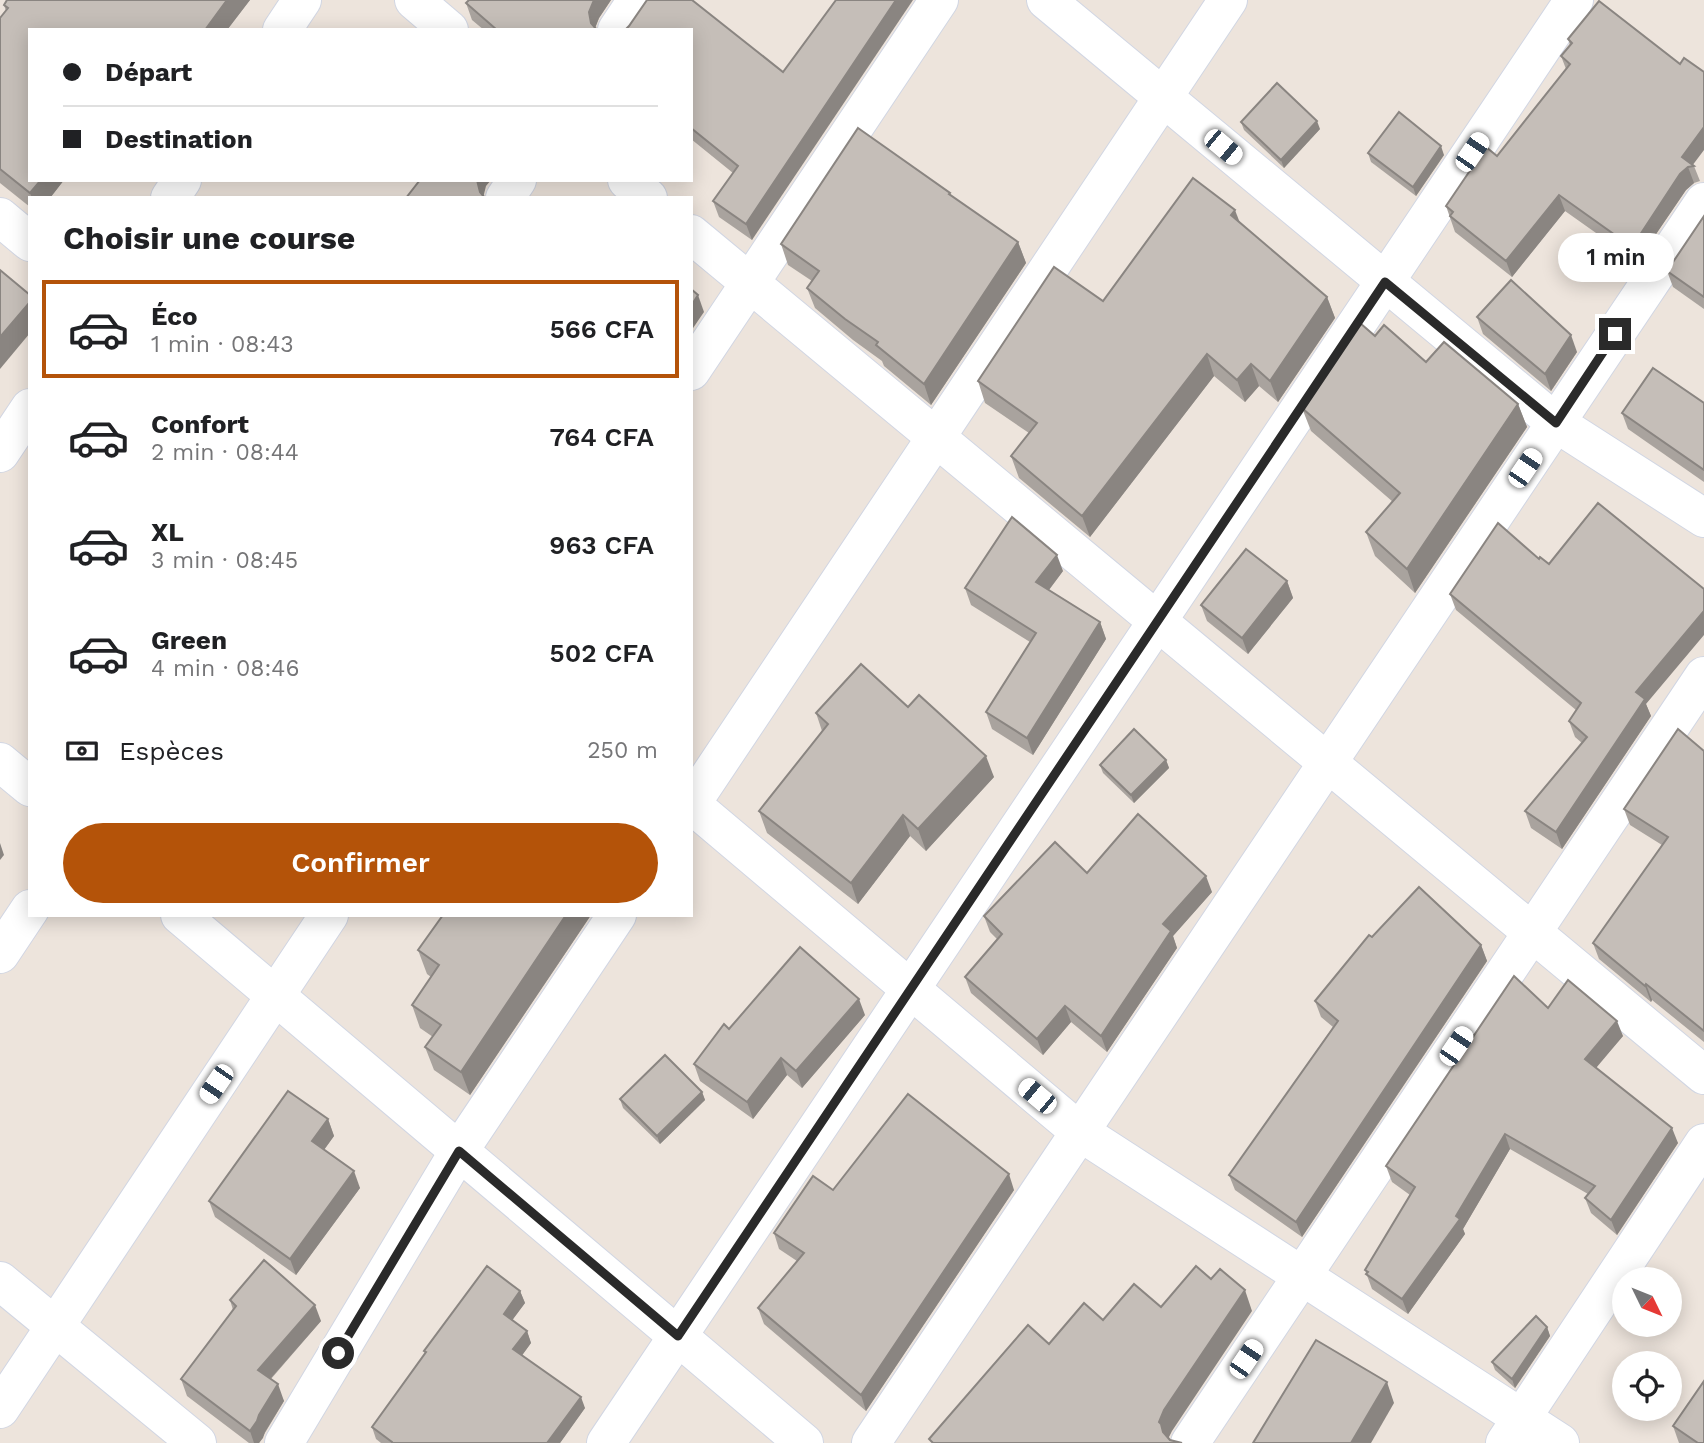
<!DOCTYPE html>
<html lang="fr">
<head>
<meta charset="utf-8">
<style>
  :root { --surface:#fff; --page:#f2f2f2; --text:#202124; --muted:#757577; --line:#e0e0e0; --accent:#b45309 }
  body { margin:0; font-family:"Work Sans",sans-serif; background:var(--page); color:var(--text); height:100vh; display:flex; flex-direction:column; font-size:26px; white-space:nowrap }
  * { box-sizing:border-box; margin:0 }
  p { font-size:23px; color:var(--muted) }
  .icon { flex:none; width:38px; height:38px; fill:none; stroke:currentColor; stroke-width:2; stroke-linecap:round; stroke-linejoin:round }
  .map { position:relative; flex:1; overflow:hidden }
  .sheet { position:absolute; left:28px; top:196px; width:665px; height:721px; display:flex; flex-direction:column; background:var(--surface); border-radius:0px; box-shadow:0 4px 18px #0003 }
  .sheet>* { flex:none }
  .hud { position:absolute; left:28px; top:28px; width:665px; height:154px; border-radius:0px; box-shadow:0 4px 18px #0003; display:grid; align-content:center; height:154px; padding:0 35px; background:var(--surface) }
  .needle { width:46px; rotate:133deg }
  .fabs { position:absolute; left:1612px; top:1267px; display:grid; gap:14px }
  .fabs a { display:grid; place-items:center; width:70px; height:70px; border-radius:50%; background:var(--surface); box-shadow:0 4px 18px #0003; font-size:35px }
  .end { position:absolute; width:32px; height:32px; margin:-16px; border:9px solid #2a2a2a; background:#fff; box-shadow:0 0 0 4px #fff }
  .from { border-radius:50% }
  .bubble { position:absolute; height:49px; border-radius:24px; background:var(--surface); box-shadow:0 4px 18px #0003; font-size:23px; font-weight:600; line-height:49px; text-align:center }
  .car { position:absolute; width:21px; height:42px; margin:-21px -10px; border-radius:9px; box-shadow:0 0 5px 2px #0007; background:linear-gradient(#fff 24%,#345 0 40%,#fff 0 76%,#345 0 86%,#fff 0) }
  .hud b { display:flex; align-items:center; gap:24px; height:66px; font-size:26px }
  .hud b+b { border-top:2px solid var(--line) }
  .hud i { width:18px; height:18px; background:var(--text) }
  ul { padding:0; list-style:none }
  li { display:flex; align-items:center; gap:21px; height:98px; margin:0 14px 10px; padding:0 21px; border:4px solid transparent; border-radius:0px }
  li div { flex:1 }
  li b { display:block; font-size:26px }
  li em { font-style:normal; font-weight:600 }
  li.selected { border-color:var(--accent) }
  li>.icon { width:63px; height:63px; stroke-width:1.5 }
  h2 { padding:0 35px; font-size:32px; line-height:84px }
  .pay { display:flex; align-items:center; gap:18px; height:77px; padding:0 35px; font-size:26px }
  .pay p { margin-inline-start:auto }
  .action { display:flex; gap:14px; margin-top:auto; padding:14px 35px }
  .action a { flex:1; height:80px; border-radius:42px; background:var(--accent); color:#fff; font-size:28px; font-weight:600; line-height:80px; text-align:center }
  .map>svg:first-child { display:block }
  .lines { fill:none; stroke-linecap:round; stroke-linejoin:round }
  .minor-casing { stroke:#d1d6e3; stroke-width:40 }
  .minor { stroke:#fff; stroke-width:38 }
  .wall { fill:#a9a39e }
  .shaded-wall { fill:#8a8581 }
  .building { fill:#c5beb8; stroke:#8a8581; stroke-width:2 }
  .route { stroke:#2a2a2a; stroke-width:9 }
</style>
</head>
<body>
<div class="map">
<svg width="1704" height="1443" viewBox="0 0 1704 1443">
  <rect width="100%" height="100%" fill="#ede4dc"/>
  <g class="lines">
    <g class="minor-casing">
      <g id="minor">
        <path d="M 414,0 L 449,30"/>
        <path d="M 1046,0 L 1556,423 L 1704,518"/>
        <path d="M 282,30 L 302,0"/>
        <path d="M 617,30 L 637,0"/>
        <path d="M 627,180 L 648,198"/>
        <path d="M 170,198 L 182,180"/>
        <path d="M 505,198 L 517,180"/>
        <path d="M 0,217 L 30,242"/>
        <path d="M 691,234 L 1704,1075"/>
        <path d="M 691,371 L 939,0"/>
        <path d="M 0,453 L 30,408"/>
        <path d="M 0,762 L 30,787"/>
        <path d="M 691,804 L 1080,1132 L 1560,1443"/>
        <path d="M 691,804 L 1228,0"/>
        <path d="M 180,915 L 804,1443"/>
        <path d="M 0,954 L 30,909"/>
        <path d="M 0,1281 L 197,1443"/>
        <path d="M 0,1409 L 329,915"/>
        <path d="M 284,1443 L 459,1151 L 617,915"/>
        <path d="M 606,1443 L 1574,0"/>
        <path d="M 871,1443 L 1704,202"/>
        <path d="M 1190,1443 L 1704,676"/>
        <path d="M 1505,1443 L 1704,1143"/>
      </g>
    </g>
    <use href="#minor" class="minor"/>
  </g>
  <g class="wall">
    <path d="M 250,0 L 227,30 L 30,30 L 30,180 L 64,180 L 50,198 L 30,198 L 30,207 L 0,183 L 0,18 L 6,11 L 4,5 Z"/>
    <path d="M 469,0 L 611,0 L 599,18 L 595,28 L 597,30 L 484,30 L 472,20 L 466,3 Z"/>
    <path d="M 691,30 L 783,72 L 752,240 L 719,217 L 713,201 L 733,173 L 691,139 Z"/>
    <path d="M 1568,39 L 1694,166 L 1700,181 L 1694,183 L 1686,190 L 1637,262 L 1565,211 L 1512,277 L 1455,232 L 1446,206 L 1497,156 L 1566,69 L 1561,56 L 1570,45 Z"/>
    <path d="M 1241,122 L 1320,129 L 1284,168 L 1244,130 Z"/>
    <path d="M 1368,153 L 1444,155 L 1416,196 L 1371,162 Z"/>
    <path d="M 950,193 L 951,196 L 1018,242 L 1026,263 L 931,405 L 884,366 L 882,361 L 853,340 L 815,308 L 807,288 L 812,281 L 788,265 L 781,244 Z"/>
    <path d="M 1704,216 L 1704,309 L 1673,287 L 1667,271 Z"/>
    <path d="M 1240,223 L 1327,297 L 1335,318 L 1278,402 L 1259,386 L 1245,402 L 1214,376 L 1090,537 L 1019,478 L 1011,456 L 1029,433 L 985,403 L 978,381 L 1103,301 Z"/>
    <path d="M 1477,317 L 1577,352 L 1551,391 L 1483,334 Z"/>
    <path d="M 1375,336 L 1426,362 L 1518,404 L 1527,427 L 1415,593 L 1375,556 L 1366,532 L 1393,502 L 1311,431 L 1302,408 Z"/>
    <path d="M 1704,403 L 1704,482 L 1628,429 L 1622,413 Z"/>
    <path d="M 1063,571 L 1049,590 L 1100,622 L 1106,639 L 1033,755 L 992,729 L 986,712 L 1030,642 L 971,605 L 965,588 Z"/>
    <path d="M 1287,581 L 1293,598 L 1248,654 L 1207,621 L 1201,605 Z"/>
    <path d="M 1450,594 L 1646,704 L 1651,716 L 1562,849 L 1531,828 L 1525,811 L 1582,743 L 1575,737 L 1569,721 L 1576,710 L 1456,610 Z"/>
    <path d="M 908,707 L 994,777 L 926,851 L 910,836 L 858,904 L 767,833 L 759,811 L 822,731 L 816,713 Z"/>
    <path d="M 1704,751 L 1704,1042 L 1652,1000 L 1651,1002 L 1599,959 L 1593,943 L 1662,845 L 1630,825 L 1624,809 Z"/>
    <path d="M 1166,760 L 1169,768 L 1134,803 L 1103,773 L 1100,765 Z"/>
    <path d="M 1087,873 L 1212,892 L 1173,936 L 1177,948 L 1107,1052 L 1071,1022 L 1043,1055 L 971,993 L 965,977 L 997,939 L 990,932 L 984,916 Z"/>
    <path d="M 443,915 L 591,915 L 470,1095 L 434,1070 L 425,1047 L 433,1037 L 420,1028 L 412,1005 L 431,977 L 427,974 L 418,950 Z"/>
    <path d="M 1372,937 L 1481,945 L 1487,961 L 1302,1237 L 1235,1190 L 1229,1175 L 1333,1027 L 1321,1017 L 1315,1001 Z"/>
    <path d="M 1548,1008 L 1623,1036 L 1596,1067 L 1678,1143 L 1617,1235 L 1591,1213 L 1585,1198 L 1588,1194 L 1510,1149 L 1463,1229 L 1465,1234 L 1408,1314 L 1372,1289 L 1365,1270 L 1410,1195 L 1392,1182 L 1386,1166 Z"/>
    <path d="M 865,1015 L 802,1088 L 787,1075 L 753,1119 L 700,1081 L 694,1064 L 729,1029 Z"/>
    <path d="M 702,1092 L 705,1100 L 660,1144 L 623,1108 L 620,1099 Z"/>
    <path d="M 328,1119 L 334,1136 L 324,1150 L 360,1188 L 296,1275 L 215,1217 L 209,1201 Z"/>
    <path d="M 833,1190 L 1014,1190 L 866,1411 L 764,1324 L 758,1308 L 797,1261 L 779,1249 L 774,1233 Z"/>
    <path d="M 520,1291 L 525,1303 L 512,1320 L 527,1331 L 531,1343 L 522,1355 L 585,1408 L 560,1443 L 381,1443 L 376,1439 L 372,1427 L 425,1353 L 424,1351 Z"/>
    <path d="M 230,1300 L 321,1321 L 271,1379 L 284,1401 L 259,1443 L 249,1443 L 187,1396 L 181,1379 L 233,1310 Z"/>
    <path d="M 1547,1327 L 1550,1336 L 1515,1388 L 1495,1370 L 1492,1362 Z"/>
    <path d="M 1673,1426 L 1704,1443 L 1679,1443 Z"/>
  </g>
  <g class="shaded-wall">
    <path d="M 227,0 L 250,0 L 227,30 L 205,30 Z"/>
    <path d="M 594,0 L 611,0 L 599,18 L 595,28 L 591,23 L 589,12 Z"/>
    <path d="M 896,0 L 913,0 L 752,240 L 746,224 Z"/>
    <path d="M 1317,121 L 1320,129 L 1284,168 L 1281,160 Z"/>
    <path d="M 1704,127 L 1704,150 L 1692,166 L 1688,167 L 1694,183 L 1686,190 L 1637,262 L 1632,247 L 1682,157 Z"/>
    <path d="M 1441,146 L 1444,155 L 1416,196 L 1413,187 Z"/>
    <path d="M 41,180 L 64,180 L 50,198 L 32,198 L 30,193 Z"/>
    <path d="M 477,180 L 491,180 L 486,186 L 483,198 L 480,192 Z"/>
    <path d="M 1559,195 L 1565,211 L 1512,277 L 1506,261 Z"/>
    <path d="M 1235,210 L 1243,231 L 1231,215 Z"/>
    <path d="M 1018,242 L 1026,263 L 931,405 L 924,384 Z"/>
    <path d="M 698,295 L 704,312 L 691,331 L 691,306 Z"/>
    <path d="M 1327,297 L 1335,318 L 1278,402 L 1270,381 Z"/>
    <path d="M 30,302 L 30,333 L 0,369 L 0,337 Z"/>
    <path d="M 1571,335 L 1577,352 L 1551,391 L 1545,374 Z"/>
    <path d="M 1207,354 L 1214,376 L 1090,537 L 1082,516 Z"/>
    <path d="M 1251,364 L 1259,386 L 1245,402 L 1237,380 Z"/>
    <path d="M 1518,404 L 1527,427 L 1415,593 L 1407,569 Z"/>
    <path d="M 1057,555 L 1063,571 L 1042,599 L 1036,582 Z"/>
    <path d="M 1287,581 L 1293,598 L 1248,654 L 1242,638 Z"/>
    <path d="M 1704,611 L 1704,635 L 1646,704 L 1651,716 L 1562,849 L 1556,832 L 1636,692 Z"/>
    <path d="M 1100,622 L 1106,639 L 1033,755 L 1027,738 Z"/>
    <path d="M 986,756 L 994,777 L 926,851 L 918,829 Z"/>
    <path d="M 1166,760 L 1169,768 L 1134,803 L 1131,795 Z"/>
    <path d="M 903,815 L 910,836 L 858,904 L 851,883 Z"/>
    <path d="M 0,843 L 4,855 L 0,860 Z"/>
    <path d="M 1206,876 L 1212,892 L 1173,936 L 1177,948 L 1107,1052 L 1101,1036 L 1163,924 Z"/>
    <path d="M 566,915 L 591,915 L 470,1095 L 461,1072 Z"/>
    <path d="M 1481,945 L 1487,961 L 1302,1237 L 1296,1222 Z"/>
    <path d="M 1646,984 L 1652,1000 L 1651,1002 L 1645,986 Z"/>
    <path d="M 859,999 L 865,1015 L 802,1088 L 796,1071 Z"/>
    <path d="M 1065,1006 L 1071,1022 L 1043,1055 L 1037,1039 Z"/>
    <path d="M 1617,1021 L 1623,1036 L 1591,1074 L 1585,1059 Z"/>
    <path d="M 781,1058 L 787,1075 L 753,1119 L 747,1102 Z"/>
    <path d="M 702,1092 L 705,1100 L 660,1144 L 657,1136 Z"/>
    <path d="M 328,1119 L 334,1136 L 318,1158 L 312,1141 Z"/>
    <path d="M 1672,1128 L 1678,1143 L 1617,1235 L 1611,1220 Z"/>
    <path d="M 1505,1134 L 1510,1149 L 1463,1229 L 1465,1234 L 1408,1314 L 1402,1299 L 1456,1216 Z"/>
    <path d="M 354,1171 L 360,1188 L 296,1275 L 290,1259 Z"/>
    <path d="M 1009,1174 L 1014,1190 L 866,1411 L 861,1395 Z"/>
    <path d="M 1245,1290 L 1252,1311 L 1172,1431 L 1167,1441 L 1159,1422 L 1164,1410 Z"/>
    <path d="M 520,1291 L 525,1303 L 508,1326 L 504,1314 Z"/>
    <path d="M 315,1305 L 321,1321 L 264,1386 L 258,1370 Z"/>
    <path d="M 1547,1327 L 1550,1336 L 1515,1388 L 1512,1379 Z"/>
    <path d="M 527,1331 L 531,1343 L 518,1361 L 513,1349 Z"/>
    <path d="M 1387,1382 L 1394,1403 L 1371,1443 L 1351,1443 Z"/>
    <path d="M 278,1384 L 284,1401 L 265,1432 L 263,1438 L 259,1443 L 254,1443 L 250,1431 Z"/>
    <path d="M 581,1397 L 585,1408 L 560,1443 L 547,1443 Z"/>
  </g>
  <g class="building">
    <path d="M 7,0 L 227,0 L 205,30 L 30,30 L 30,180 L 41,180 L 30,193 L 0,169 L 0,18 L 8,8 L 4,5 Z"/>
    <path d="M 469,0 L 594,0 L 589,12 L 591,23 L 597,30 L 497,30 L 466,3 Z"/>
    <path d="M 647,0 L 692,0 L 783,72 L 836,0 L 896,0 L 746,224 L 713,201 L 738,166 L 691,128 L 691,30 L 625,30 L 629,26 Z"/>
    <path d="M 1599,1 L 1680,64 L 1684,58 L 1704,72 L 1704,127 L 1682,157 L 1694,166 L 1688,167 L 1680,174 L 1632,247 L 1559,195 L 1506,261 L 1450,216 L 1453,212 L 1446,206 L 1486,147 L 1497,156 L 1570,64 L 1561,56 L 1572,43 L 1568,39 Z"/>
    <path d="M 1277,83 L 1317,121 L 1281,160 L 1241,122 Z"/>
    <path d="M 1399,112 L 1441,146 L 1413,187 L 1368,153 Z"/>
    <path d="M 858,128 L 950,193 L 949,194 L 1018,242 L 924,384 L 876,345 L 878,342 L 845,319 L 807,288 L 819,271 L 781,244 Z"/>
    <path d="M 1193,178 L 1235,210 L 1231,215 L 1327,297 L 1270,381 L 1251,364 L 1237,380 L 1207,354 L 1082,516 L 1011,456 L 1037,423 L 978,381 L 1054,267 L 1103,301 Z"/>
    <path d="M 420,180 L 477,180 L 480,192 L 485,198 L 406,198 Z"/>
    <path d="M 1704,216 L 1704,297 L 1667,271 Z"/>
    <path d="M 0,270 L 30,295 L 30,302 L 0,337 Z"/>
    <path d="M 1511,280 L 1571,335 L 1545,374 L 1477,317 Z"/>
    <path d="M 691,289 L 698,295 L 691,306 Z"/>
    <path d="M 1360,323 L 1375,336 L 1384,325 L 1426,362 L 1444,342 L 1518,404 L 1407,569 L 1366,532 L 1400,493 L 1302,408 Z"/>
    <path d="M 1653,368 L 1704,403 L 1704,470 L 1622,413 Z"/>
    <path d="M 1598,503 L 1704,589 L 1704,611 L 1636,692 L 1645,699 L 1556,832 L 1525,811 L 1587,737 L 1569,721 L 1581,703 L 1450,594 L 1498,523 L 1539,559 L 1540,557 L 1549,564 Z"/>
    <path d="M 1012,517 L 1057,555 L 1036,582 L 1100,622 L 1027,738 L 986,712 L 1036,633 L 965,588 Z"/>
    <path d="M 1246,549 L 1287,581 L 1242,638 L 1201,605 Z"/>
    <path d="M 861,664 L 908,707 L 919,695 L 986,756 L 918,829 L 903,815 L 851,883 L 759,811 L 828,724 L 816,713 Z"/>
    <path d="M 1134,729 L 1166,760 L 1131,795 L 1100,765 Z"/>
    <path d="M 1678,729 L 1704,751 L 1704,1031 L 1646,984 L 1645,986 L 1593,943 L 1668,837 L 1624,809 Z"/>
    <path d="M 1138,814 L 1206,876 L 1163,924 L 1171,931 L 1101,1036 L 1065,1006 L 1037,1039 L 965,977 L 1002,934 L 984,916 L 1055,842 L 1087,873 Z"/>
    <path d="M 1419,887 L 1481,945 L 1296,1222 L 1229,1175 L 1338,1021 L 1315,1001 L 1369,935 L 1372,937 Z"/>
    <path d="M 443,915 L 566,915 L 461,1072 L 425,1047 L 441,1025 L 412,1005 L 439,965 L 418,950 Z"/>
    <path d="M 800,947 L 859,999 L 796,1071 L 781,1058 L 747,1102 L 694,1064 L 724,1024 L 729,1029 Z"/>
    <path d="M 1514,976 L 1548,1008 L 1568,980 L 1617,1021 L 1585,1059 L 1672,1128 L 1611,1220 L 1585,1198 L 1595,1186 L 1505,1134 L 1456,1216 L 1460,1219 L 1402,1299 L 1366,1274 L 1368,1272 L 1365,1270 L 1415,1187 L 1386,1166 Z"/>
    <path d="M 665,1055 L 702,1092 L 657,1136 L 620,1099 Z"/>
    <path d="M 288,1091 L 328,1119 L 312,1141 L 354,1171 L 290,1259 L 209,1201 Z"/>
    <path d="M 908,1094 L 1009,1174 L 861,1395 L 758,1308 L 804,1253 L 774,1233 L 813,1176 L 833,1190 Z"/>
    <path d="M 264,1260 L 315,1305 L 258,1370 L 278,1384 L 259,1415 L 257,1421 L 250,1431 L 181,1379 L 236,1306 L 230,1300 Z"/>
    <path d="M 487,1266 L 520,1291 L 504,1314 L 527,1331 L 513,1349 L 581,1397 L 547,1443 L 392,1443 L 392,1442 L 372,1427 L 426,1352 L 424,1351 Z"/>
    <path d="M 1196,1266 L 1211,1279 L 1220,1269 L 1245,1290 L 1164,1410 L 1159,1422 L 1161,1424 L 1163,1432 L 1170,1440 L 1182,1443 L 933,1443 L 929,1439 L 1028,1325 L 1049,1344 L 1084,1303 L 1103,1320 L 1134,1284 L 1161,1307 Z"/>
    <path d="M 1536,1316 L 1547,1327 L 1512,1379 L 1492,1362 Z"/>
    <path d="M 1316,1340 L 1387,1382 L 1351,1443 L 1253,1443 Z"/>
    <path d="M 1704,1381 L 1704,1443 L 1698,1443 L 1673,1426 Z"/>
  </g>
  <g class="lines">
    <path class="route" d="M 338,1353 L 459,1151 L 678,1336 L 1385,282 L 1556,423 L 1615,334"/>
  </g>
</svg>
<div class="fabs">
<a><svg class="needle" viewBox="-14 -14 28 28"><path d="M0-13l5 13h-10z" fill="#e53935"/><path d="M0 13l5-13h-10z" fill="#757577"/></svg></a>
<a><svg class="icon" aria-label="locate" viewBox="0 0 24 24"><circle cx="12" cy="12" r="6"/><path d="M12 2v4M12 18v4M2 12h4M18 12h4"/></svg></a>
</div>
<i class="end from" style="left:338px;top:1353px"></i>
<i class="end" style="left:1615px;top:334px"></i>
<div class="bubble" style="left:1558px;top:233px;width:116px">1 min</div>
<i class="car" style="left:1223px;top:147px;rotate:130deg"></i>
<i class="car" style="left:1472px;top:152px;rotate:34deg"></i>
<i class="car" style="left:1525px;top:468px;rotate:34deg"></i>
<i class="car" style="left:1456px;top:1046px;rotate:34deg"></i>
<i class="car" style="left:216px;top:1084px;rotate:214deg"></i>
<i class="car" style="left:1037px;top:1096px;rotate:310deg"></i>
<i class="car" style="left:1246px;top:1359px;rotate:34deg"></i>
<div class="hud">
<b><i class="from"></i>Départ</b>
<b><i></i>Destination</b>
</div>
<section class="sheet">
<h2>Choisir une course</h2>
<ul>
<li class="selected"><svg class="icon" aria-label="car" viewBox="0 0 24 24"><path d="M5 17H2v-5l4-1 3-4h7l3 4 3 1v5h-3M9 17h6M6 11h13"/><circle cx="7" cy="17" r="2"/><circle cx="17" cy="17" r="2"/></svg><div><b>Éco</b><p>1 min · 08:43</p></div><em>566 CFA</em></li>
<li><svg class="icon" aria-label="car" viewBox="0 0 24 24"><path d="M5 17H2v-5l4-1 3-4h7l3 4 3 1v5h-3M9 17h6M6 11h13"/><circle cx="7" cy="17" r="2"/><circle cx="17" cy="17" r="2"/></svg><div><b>Confort</b><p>2 min · 08:44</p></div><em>764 CFA</em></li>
<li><svg class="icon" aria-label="car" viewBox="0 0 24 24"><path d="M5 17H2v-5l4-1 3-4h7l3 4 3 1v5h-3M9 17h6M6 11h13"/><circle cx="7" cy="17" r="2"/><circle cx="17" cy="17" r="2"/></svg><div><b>XL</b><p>3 min · 08:45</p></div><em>963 CFA</em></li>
<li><svg class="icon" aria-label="car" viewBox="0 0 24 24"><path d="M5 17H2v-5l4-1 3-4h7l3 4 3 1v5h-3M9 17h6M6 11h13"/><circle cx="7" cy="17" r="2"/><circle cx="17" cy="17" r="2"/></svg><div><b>Green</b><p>4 min · 08:46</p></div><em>502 CFA</em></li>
</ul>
<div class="pay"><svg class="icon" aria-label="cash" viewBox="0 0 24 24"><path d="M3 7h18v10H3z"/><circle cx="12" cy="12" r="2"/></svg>Espèces<p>250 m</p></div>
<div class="action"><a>Confirmer</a></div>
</section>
</div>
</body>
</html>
